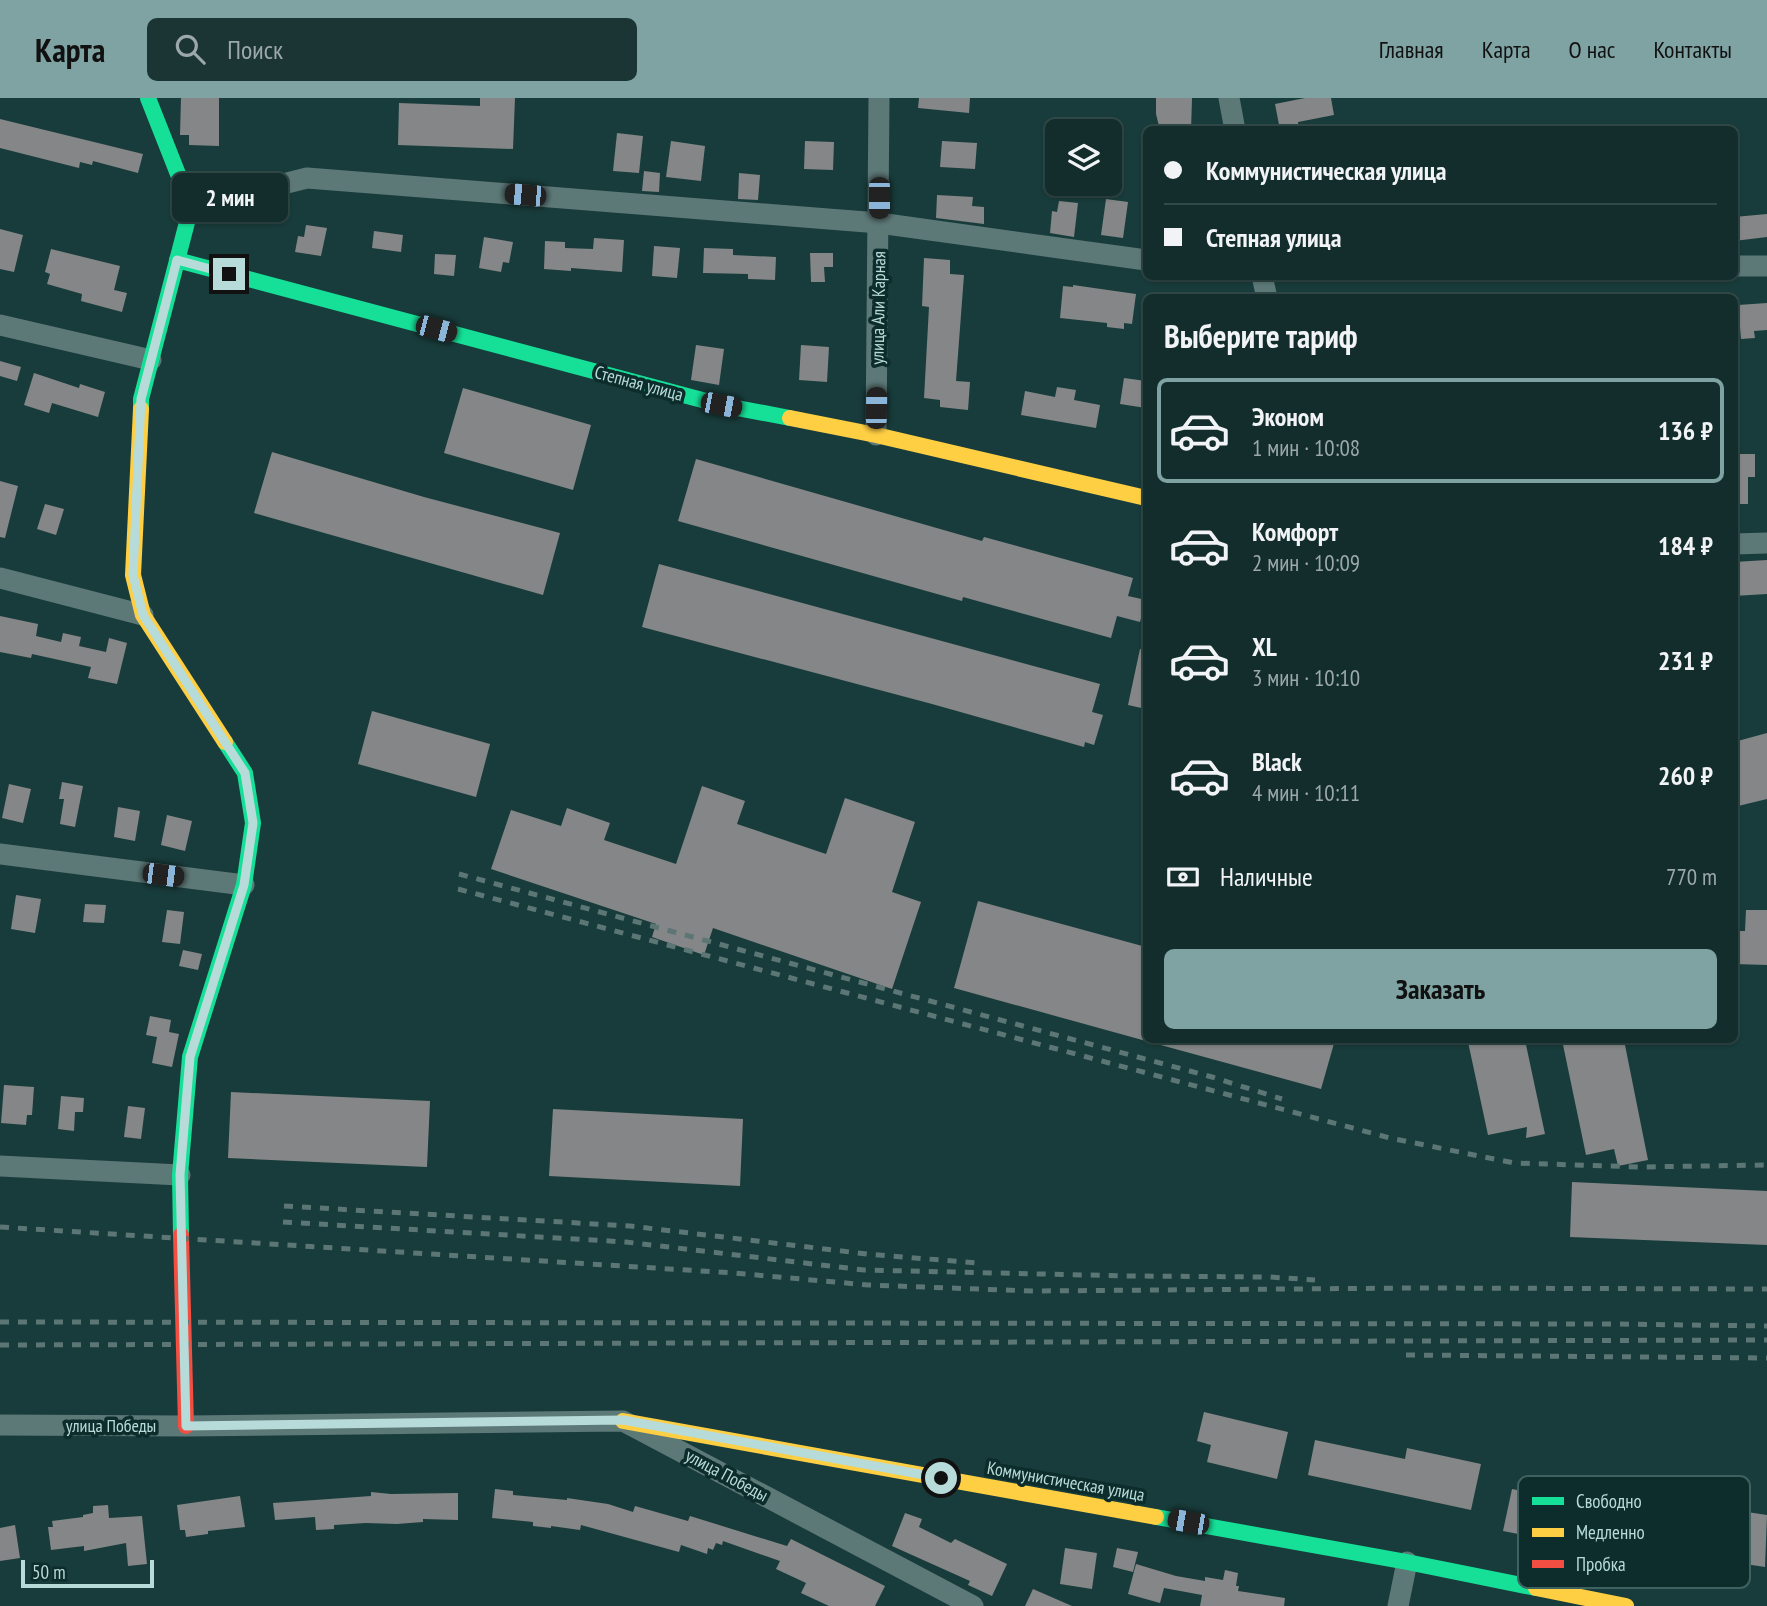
<!DOCTYPE html>
<html lang="ru">
<head>
<meta charset="utf-8">
<style>
  :root { --surface:#122d2c; --page:#1b3534; --text:#f1f3f6; --muted:#9ca8a9; --line:#314948; --accent:#7fa3a2 }
  body { margin:0; font-family:"PT Sans Narrow",sans-serif; background:var(--page); color:var(--text); height:100vh; display:flex; flex-direction:column; font-size:26px; white-space:nowrap }
  * { box-sizing:border-box; margin:0 }
  p { font-size:23px; color:var(--muted) }
  .icon { flex:none; width:38px; height:38px; fill:none; stroke:currentColor; stroke-width:2; stroke-linecap:round; stroke-linejoin:round }
  .map { position:relative; flex:1; overflow:hidden }
  .panel { position:absolute; left:1143px; top:196px; width:595px; height:749px; display:flex; flex-direction:column; background:var(--surface); border-radius:10px; box-shadow:0 2px 5px #0004,0 0 0 2px var(--line) }
  .panel>* { flex:none }
  .top-card { position:absolute; left:1143px; top:28px; width:595px; height:154px; border-radius:10px; box-shadow:0 2px 5px #0004,0 0 0 2px var(--line); display:grid; align-content:center; height:154px; padding:0 21px; background:var(--surface) }
  .tools { position:absolute; left:1045px; top:21px; display:grid; gap:14px }
  .tools a { display:grid; place-items:center; width:77px; height:77px; border-radius:10px; background:var(--surface); box-shadow:0 2px 5px #0004,0 0 0 2px var(--line); font-size:35px }
  .scale { position:absolute; left:21px; bottom:18px; width:133px; box-sizing:border-box; padding-left:7px; border:4px solid #b7dbd9; border-top:0; font-size:19px; line-height:24px; white-space:nowrap; color:#b7dbd9; -webkit-text-stroke:5px #0c2d2c; paint-order:stroke }
  .end { position:absolute; width:32px; height:32px; margin:-16px; border:9px solid #b7dbd9; background:#111; box-shadow:0 0 0 4px #111 }
  .from { border-radius:50% }
  .bubble { position:absolute; height:49px; border-radius:10px; background:var(--surface); box-shadow:0 2px 5px #0004,0 0 0 2px var(--line); font-size:23px; font-weight:700; line-height:49px; text-align:center }
  .car { position:absolute; width:21px; height:42px; margin:-21px -10px; border-radius:9px; box-shadow:0 0 5px 2px #0007; background:linear-gradient(#222 24%,#8ab4d8 0 40%,#222 0 76%,#8ab4d8 0 86%,#222 0) }
  .top-card b { display:flex; align-items:center; gap:24px; height:66px; font-size:26px }
  .top-card b+b { border-top:2px solid var(--line) }
  .top-card i { width:18px; height:18px; background:var(--text) }
  ul { padding:0; list-style:none }
  li { display:flex; align-items:center; gap:21px; height:105px; margin:0 14px 10px; padding:0 7px; border:4px solid transparent; border-radius:10px }
  li div { flex:1 }
  li b { display:block; font-size:26px }
  li em { font-style:normal; font-weight:700 }
  li.current { border-color:var(--accent) }
  li>.icon { width:63px; height:63px; stroke-width:1.5 }
  h2 { padding:0 21px; font-size:32px; line-height:84px }
  .pay { display:flex; align-items:center; gap:18px; height:77px; padding:0 21px; font-size:26px }
  .pay p { margin-inline-start:auto }
  .action { display:flex; gap:14px; margin-top:auto; padding:14px 21px }
  .action a { flex:1; height:80px; border-radius:10px; background:var(--accent); color:#111; font-size:28px; font-weight:700; line-height:80px; text-align:center }
  header { display:flex; align-items:center; gap:42px; box-sizing:border-box; height:98px; padding:0 35px; background:var(--accent); color:#111 }
  header strong { font-size:33px }
  nav { display:flex; gap:38px; margin-inline-start:auto; font-size:24px }
  .search { width:490px; height:63px; background:var(--page); display:flex; align-items:center; gap:18px; box-sizing:border-box; padding:0 24px; border-radius:10px; color:var(--muted); font-size:26px }
  .map>svg:first-child { display:block }
  .building { fill:#858687 }
  .lines { fill:none; stroke-linecap:round; stroke-linejoin:round }
  .street { stroke:#5c7877; stroke-width:21 }
  .fast { stroke:#16e098; stroke-width:16 }
  .slow { stroke:#ffcf43; stroke-width:16 }
  .jam { stroke:#f24e42; stroke-width:16 }
  .rail { stroke:#5b7675; stroke-width:5; stroke-dasharray:9 9; stroke-linecap:butt }
  .route { stroke:#b7dbd9; stroke-width:9 }
  .labels { text-anchor:middle; dominant-baseline:central; stroke-width:7; stroke-linejoin:round; paint-order:stroke }
  .street-label { font-size:18px; fill:#b7dbd9; stroke:#0c2d2c }
  .key { fill:#0c2d2c; stroke:#3f6160; stroke-width:2 }
  .key-label { font-size:19px; fill:#b7dbd9 }
</style>
</head>
<body>
<header>
<strong>Карта</strong>
<div class="search"><svg class="icon" aria-label="search" viewBox="0 0 24 24"><circle cx="10" cy="10" r="6"/><path d="M15 15l6 6"/></svg>Поиск</div>
<nav><a>Главная</a><a>Карта</a><a>О нас</a><a>Контакты</a></nav>
</header>
<div class="map">
<svg width="1767" height="1508" viewBox="0 0 1767 1508">
  <rect width="100%" height="100%" fill="#183c3b"/>
  <g class="building">
    <path d="M 181,0 L 219,0 L 219,48 L 189,47 L 189,37 L 180,37 Z"/>
    <path d="M 480,0 L 515,0 L 513,51 L 398,47 L 399,5 L 480,8 Z"/>
    <path d="M 919,0 L 970,0 L 969,15 L 918,10 Z"/>
    <path d="M 1156,0 L 1192,0 L 1191,32 L 1160,32 L 1156,16 Z"/>
    <path d="M 1305,0 L 1331,0 L 1334,17 L 1298,24 L 1299,32 L 1280,32 L 1275,6 Z"/>
    <path d="M 0,21 L 143,56 L 138,75 L 93,63 L 92,67 L 80,64 L 79,70 L 0,50 Z"/>
    <path d="M 617,35 L 643,38 L 639,75 L 613,73 Z"/>
    <path d="M 671,43 L 705,48 L 701,83 L 666,79 Z"/>
    <path d="M 805,43 L 834,44 L 833,72 L 804,71 Z"/>
    <path d="M 942,43 L 977,45 L 975,71 L 940,69 Z"/>
    <path d="M 644,73 L 660,75 L 659,94 L 642,93 Z"/>
    <path d="M 739,75 L 760,77 L 758,102 L 738,101 Z"/>
    <path d="M 937,97 L 973,99 L 972,108 L 984,109 L 984,126 L 936,120 Z"/>
    <path d="M 1106,101 L 1128,104 L 1123,140 L 1101,137 Z"/>
    <path d="M 1059,103 L 1078,105 L 1074,139 L 1050,135 L 1052,113 L 1057,114 Z"/>
    <path d="M 1767,116 L 1767,139 L 1734,143 L 1734,119 Z"/>
    <path d="M 306,127 L 327,130 L 321,158 L 295,154 L 298,138 L 304,139 Z"/>
    <path d="M 0,131 L 23,137 L 14,174 L 0,171 Z"/>
    <path d="M 374,133 L 403,137 L 401,154 L 372,150 Z"/>
    <path d="M 484,139 L 513,144 L 509,165 L 503,164 L 501,174 L 479,170 Z"/>
    <path d="M 594,140 L 624,142 L 622,174 L 571,170 L 571,173 L 544,171 L 545,143 L 565,144 L 565,150 L 593,151 Z"/>
    <path d="M 654,148 L 680,150 L 677,180 L 652,178 Z"/>
    <path d="M 704,150 L 733,151 L 733,157 L 776,159 L 775,182 L 748,181 L 748,176 L 703,175 Z"/>
    <path d="M 51,151 L 120,168 L 114,192 L 127,195 L 122,214 L 81,203 L 82,196 L 47,186 L 50,176 L 45,174 Z"/>
    <path d="M 810,155 L 833,155 L 833,169 L 824,169 L 825,184 L 811,184 Z"/>
    <path d="M 435,156 L 456,157 L 454,178 L 434,176 Z"/>
    <path d="M 924,160 L 950,162 L 950,176 L 964,177 L 956,283 L 970,284 L 968,312 L 940,309 L 940,302 L 924,300 L 929,209 L 922,208 Z"/>
    <path d="M 1073,187 L 1136,196 L 1132,226 L 1124,225 L 1124,231 L 1107,229 L 1107,225 L 1060,220 L 1063,188 L 1073,189 Z"/>
    <path d="M 1767,205 L 1767,232 L 1754,233 L 1755,240 L 1741,241 L 1738,207 Z"/>
    <path d="M 696,247 L 724,251 L 719,287 L 691,282 Z"/>
    <path d="M 801,247 L 829,249 L 827,284 L 799,282 Z"/>
    <path d="M 0,263 L 21,269 L 17,283 L 0,278 Z"/>
    <path d="M 34,275 L 79,290 L 80,286 L 105,294 L 98,319 L 52,305 L 49,315 L 24,307 Z"/>
    <path d="M 1124,280 L 1146,283 L 1146,310 L 1120,306 Z"/>
    <path d="M 1057,289 L 1076,292 L 1074,302 L 1100,307 L 1096,330 L 1021,317 L 1025,293 L 1055,299 Z"/>
    <path d="M 463,290 L 591,327 L 573,392 L 444,355 Z"/>
    <path d="M 272,354 L 424,399 L 560,435 L 543,497 L 254,415 Z"/>
    <path d="M 1734,356 L 1755,356 L 1755,379 L 1748,379 L 1748,406 L 1734,406 Z"/>
    <path d="M 696,361 L 982,443 L 984,439 L 1133,480 L 1128,498 L 1146,502 L 1140,524 L 1117,518 L 1111,540 L 963,499 L 962,503 L 678,423 Z"/>
    <path d="M 0,383 L 18,388 L 5,440 L 0,439 Z"/>
    <path d="M 45,406 L 64,411 L 56,437 L 37,431 Z"/>
    <path d="M 1767,462 L 1767,496 L 1734,498 L 1734,464 Z"/>
    <path d="M 659,466 L 1100,586 L 1092,614 L 1103,617 L 1094,647 L 1085,644 L 1084,649 L 932,606 L 642,529 Z"/>
    <path d="M 0,518 L 38,526 L 36,538 L 61,544 L 63,535 L 81,539 L 79,548 L 106,554 L 109,540 L 127,545 L 117,586 L 88,580 L 91,569 L 32,556 L 31,560 L 0,554 Z"/>
    <path d="M 1140,551 L 1146,552 L 1146,611 L 1128,607 Z"/>
    <path d="M 372,613 L 490,646 L 476,699 L 358,666 Z"/>
    <path d="M 1767,635 L 1767,701 L 1734,709 L 1734,644 Z"/>
    <path d="M 62,684 L 83,688 L 75,729 L 60,726 L 64,701 L 59,701 Z"/>
    <path d="M 9,686 L 31,691 L 23,725 L 2,720 Z"/>
    <path d="M 702,688 L 745,703 L 737,726 L 826,756 L 845,700 L 915,724 L 892,794 L 921,804 L 892,891 L 713,830 L 704,857 L 652,839 L 656,826 L 491,771 L 511,712 L 561,728 L 567,710 L 610,725 L 604,742 L 676,766 Z"/>
    <path d="M 118,709 L 140,713 L 135,743 L 114,739 Z"/>
    <path d="M 167,717 L 192,723 L 185,753 L 161,747 Z"/>
    <path d="M 16,797 L 41,801 L 35,835 L 11,831 Z"/>
    <path d="M 978,803 L 1146,849 L 1146,943 L 954,890 Z"/>
    <path d="M 85,806 L 106,807 L 104,825 L 83,824 Z"/>
    <path d="M 167,812 L 184,814 L 180,846 L 162,844 Z"/>
    <path d="M 1746,812 L 1767,812 L 1767,867 L 1734,866 L 1734,833 L 1745,833 Z"/>
    <path d="M 183,852 L 202,856 L 198,872 L 179,868 Z"/>
    <path d="M 150,918 L 171,922 L 169,934 L 179,936 L 172,969 L 152,965 L 157,939 L 146,937 Z"/>
    <path d="M 1158,942 L 1335,942 L 1321,991 L 1157,946 Z"/>
    <path d="M 1481,942 L 1525,942 L 1545,1036 L 1526,1040 L 1527,1029 L 1488,1037 L 1468,944 Z"/>
    <path d="M 1562,942 L 1624,942 L 1648,1062 L 1618,1068 L 1614,1051 L 1586,1057 Z"/>
    <path d="M 4,987 L 34,989 L 32,1017 L 27,1017 L 26,1027 L 1,1025 Z"/>
    <path d="M 231,994 L 430,1003 L 427,1069 L 228,1060 Z"/>
    <path d="M 61,998 L 84,1000 L 83,1014 L 75,1014 L 74,1033 L 58,1031 Z"/>
    <path d="M 128,1008 L 145,1010 L 141,1041 L 124,1039 Z"/>
    <path d="M 553,1011 L 743,1021 L 740,1088 L 549,1078 Z"/>
    <path d="M 1572,1084 L 1767,1093 L 1767,1147 L 1570,1139 Z"/>
    <path d="M 1204,1314 L 1288,1334 L 1277,1381 L 1207,1364 L 1211,1347 L 1197,1343 Z"/>
    <path d="M 1315,1342 L 1405,1361 L 1407,1350 L 1481,1366 L 1471,1412 L 1308,1377 Z"/>
    <path d="M 495,1391 L 513,1393 L 513,1397 L 567,1402 L 567,1400 L 608,1406 L 633,1414 L 635,1408 L 688,1423 L 690,1418 L 787,1448 L 791,1441 L 885,1488 L 875,1508 L 829,1508 L 801,1495 L 806,1485 L 776,1471 L 780,1463 L 723,1443 L 722,1447 L 716,1445 L 713,1452 L 708,1450 L 707,1456 L 681,1447 L 679,1454 L 581,1427 L 580,1432 L 551,1428 L 551,1430 L 533,1428 L 533,1424 L 492,1420 Z"/>
    <path d="M 1512,1391 L 1572,1403 L 1564,1445 L 1503,1433 Z"/>
    <path d="M 371,1394 L 391,1396 L 458,1395 L 458,1422 L 423,1421 L 423,1424 L 397,1426 L 366,1425 L 334,1427 L 334,1431 L 316,1432 L 315,1419 L 275,1422 L 273,1405 L 371,1398 Z"/>
    <path d="M 240,1398 L 245,1429 L 208,1433 L 208,1436 L 186,1439 L 185,1432 L 180,1432 L 177,1407 Z"/>
    <path d="M 1667,1402 L 1767,1417 L 1765,1469 L 1659,1453 Z"/>
    <path d="M 108,1407 L 109,1420 L 142,1418 L 147,1466 L 128,1468 L 126,1445 L 84,1453 L 84,1448 L 51,1452 L 48,1429 L 53,1429 L 52,1423 L 83,1419 L 83,1417 L 93,1415 L 93,1408 Z"/>
    <path d="M 905,1415 L 922,1421 L 919,1429 L 951,1445 L 955,1441 L 1007,1466 L 992,1498 L 968,1487 L 970,1483 L 892,1448 Z"/>
    <path d="M 15,1427 L 20,1460 L 0,1463 L 0,1430 Z"/>
    <path d="M 1065,1450 L 1097,1455 L 1092,1491 L 1060,1486 Z"/>
    <path d="M 1117,1450 L 1138,1454 L 1133,1474 L 1113,1469 Z"/>
    <path d="M 1136,1466 L 1176,1478 L 1205,1483 L 1205,1479 L 1223,1482 L 1225,1472 L 1238,1475 L 1236,1488 L 1239,1488 L 1238,1493 L 1285,1500 L 1284,1508 L 1200,1508 L 1202,1497 L 1164,1490 L 1160,1505 L 1128,1496 Z"/>
    <path d="M 1033,1491 L 1072,1508 L 1025,1508 Z"/>
  </g>
  <g class="lines">
    <g class="street">
      <path d="M 1229,0 L 1235,32"/>
      <path d="M 191,109 L 307,80 L 879,125 L 1146,162"/>
      <path d="M 1734,168 L 1767,168"/>
      <path d="M 1262,178 L 1267,200"/>
      <path d="M 0,227 L 151,262"/>
      <path d="M 876,337 L 879,0"/>
      <path d="M 1734,446 L 1767,445"/>
      <path d="M 0,480 L 143,517"/>
      <path d="M 0,756 L 244,787"/>
      <path d="M 0,1068 L 180,1077"/>
      <path d="M 0,1327 L 186,1328 L 623,1323 L 973,1508"/>
      <path d="M 1398,1508 L 1407,1464"/>
    </g>
    <g class="fast">
      <path d="M 177,162 L 721,307 L 790,320"/>
      <path d="M 141,311 L 141,301 L 191,109 L 148,0"/>
      <path d="M 181,1137 L 180,1077 L 190,959 L 244,787 L 253,725 L 245,675 L 225,644"/>
      <path d="M 1156,1419 L 1407,1464 L 1536,1490"/>
    </g>
    <g class="slow">
      <path d="M 141,311 L 133,477 L 143,517 L 225,644"/>
      <path d="M 790,320 L 876,337 L 1146,400"/>
      <path d="M 623,1323 L 1156,1419"/>
      <path d="M 1536,1490 L 1626,1508"/>
    </g>
    <path class="jam" d="M 181,1137 L 186,1328"/>
    <g class="rail">
      <path d="M 459,776 L 1212,979 L 1282,1001"/>
      <path d="M 458,791 L 1390,1040 L 1514,1065 L 1640,1069 L 1767,1067"/>
      <path d="M 284,1108 L 630,1128 L 867,1156 L 977,1165"/>
      <path d="M 283,1124 L 626,1144 L 864,1172 L 1130,1178 L 1270,1179 L 1315,1182"/>
      <path d="M 0,1129 L 734,1175 L 868,1187 L 1032,1193 L 1416,1190 L 1767,1191"/>
      <path d="M 0,1224 L 1616,1226 L 1767,1228"/>
      <path d="M 0,1247 L 1767,1242"/>
      <path d="M 1406,1257 L 1767,1260"/>
    </g>
  </g>
  <g class="lines">
    <path class="route" d="M 229,176 L 177,162 L 141,301 L 133,477 L 143,517 L 245,675 L 253,725 L 244,787 L 190,959 L 180,1077 L 186,1328 L 623,1322 L 941,1380"/>
  </g>
  <g class="labels">
    <g class="street-label">
      <text transform="translate(878 210) rotate(-89)">улица Али Карная</text>
      <text transform="translate(639 285) rotate(15)">Степная улица</text>
      <text x="111" y="1327">улица Победы</text>
      <text transform="translate(727 1377) rotate(28)">улица Победы</text>
      <text transform="translate(1066 1383) rotate(10)">Коммунистическая улица</text>
    </g>
  </g>
  <rect x="1518" y="1378" width="232" height="112" rx="10" class="key"/>
  <rect x="1532" y="1399" width="32" height="8" fill="#16e098"/>
  <rect x="1532" y="1430" width="32" height="9" fill="#ffcf43"/>
  <rect x="1532" y="1462" width="32" height="8" fill="#f24e42"/>
  <g class="key-label">
    <text x="1576" y="1410">Свободно</text>
    <text x="1576" y="1441">Медленно</text>
    <text x="1576" y="1473">Пробка</text>
  </g>
</svg>
<div class="tools">
<a><svg class="icon" aria-label="layers" viewBox="0 0 24 24"><path d="M12 4l9 5-9 5-9-5zM3 14l9 5 9-5"/></svg></a>
</div>
<div class="scale">50 m</div>
<i class="end from" style="left:941px;top:1380px"></i>
<i class="end" style="left:229px;top:176px"></i>
<div class="bubble" style="left:172px;top:75px;width:116px">2 мин</div>
<i class="car" style="left:525px;top:97px;rotate:275deg"></i>
<i class="car" style="left:879px;top:100px;rotate:180deg"></i>
<i class="car" style="left:436px;top:231px;rotate:105deg"></i>
<i class="car" style="left:721px;top:307px;rotate:101deg"></i>
<i class="car" style="left:876px;top:310px;rotate:1deg"></i>
<i class="car" style="left:163px;top:777px;rotate:97deg"></i>
<i class="car" style="left:1188px;top:1424px;rotate:280deg"></i>
<div class="top-card">
<b><i class="from"></i>Коммунистическая улица</b>
<b><i></i>Степная улица</b>
</div>
<section class="panel">
<h2>Выберите тариф</h2>
<ul>
<li class="current"><svg class="icon" aria-label="car" viewBox="0 0 24 24"><path d="M5 17H2v-5l4-1 3-4h7l3 4 3 1v5h-3M9 17h6M6 11h13"/><circle cx="7" cy="17" r="2"/><circle cx="17" cy="17" r="2"/></svg><div><b>Эконом</b><p>1 мин · 10:08</p></div><em>136 ₽</em></li>
<li><svg class="icon" aria-label="car" viewBox="0 0 24 24"><path d="M5 17H2v-5l4-1 3-4h7l3 4 3 1v5h-3M9 17h6M6 11h13"/><circle cx="7" cy="17" r="2"/><circle cx="17" cy="17" r="2"/></svg><div><b>Комфорт</b><p>2 мин · 10:09</p></div><em>184 ₽</em></li>
<li><svg class="icon" aria-label="car" viewBox="0 0 24 24"><path d="M5 17H2v-5l4-1 3-4h7l3 4 3 1v5h-3M9 17h6M6 11h13"/><circle cx="7" cy="17" r="2"/><circle cx="17" cy="17" r="2"/></svg><div><b>XL</b><p>3 мин · 10:10</p></div><em>231 ₽</em></li>
<li><svg class="icon" aria-label="car" viewBox="0 0 24 24"><path d="M5 17H2v-5l4-1 3-4h7l3 4 3 1v5h-3M9 17h6M6 11h13"/><circle cx="7" cy="17" r="2"/><circle cx="17" cy="17" r="2"/></svg><div><b>Black</b><p>4 мин · 10:11</p></div><em>260 ₽</em></li>
</ul>
<div class="pay"><svg class="icon" aria-label="cash" viewBox="0 0 24 24"><path d="M3 7h18v10H3z"/><circle cx="12" cy="12" r="2"/></svg>Наличные<p>770 m</p></div>
<div class="action"><a>Заказать</a></div>
</section>
</div>
</body>
</html>
